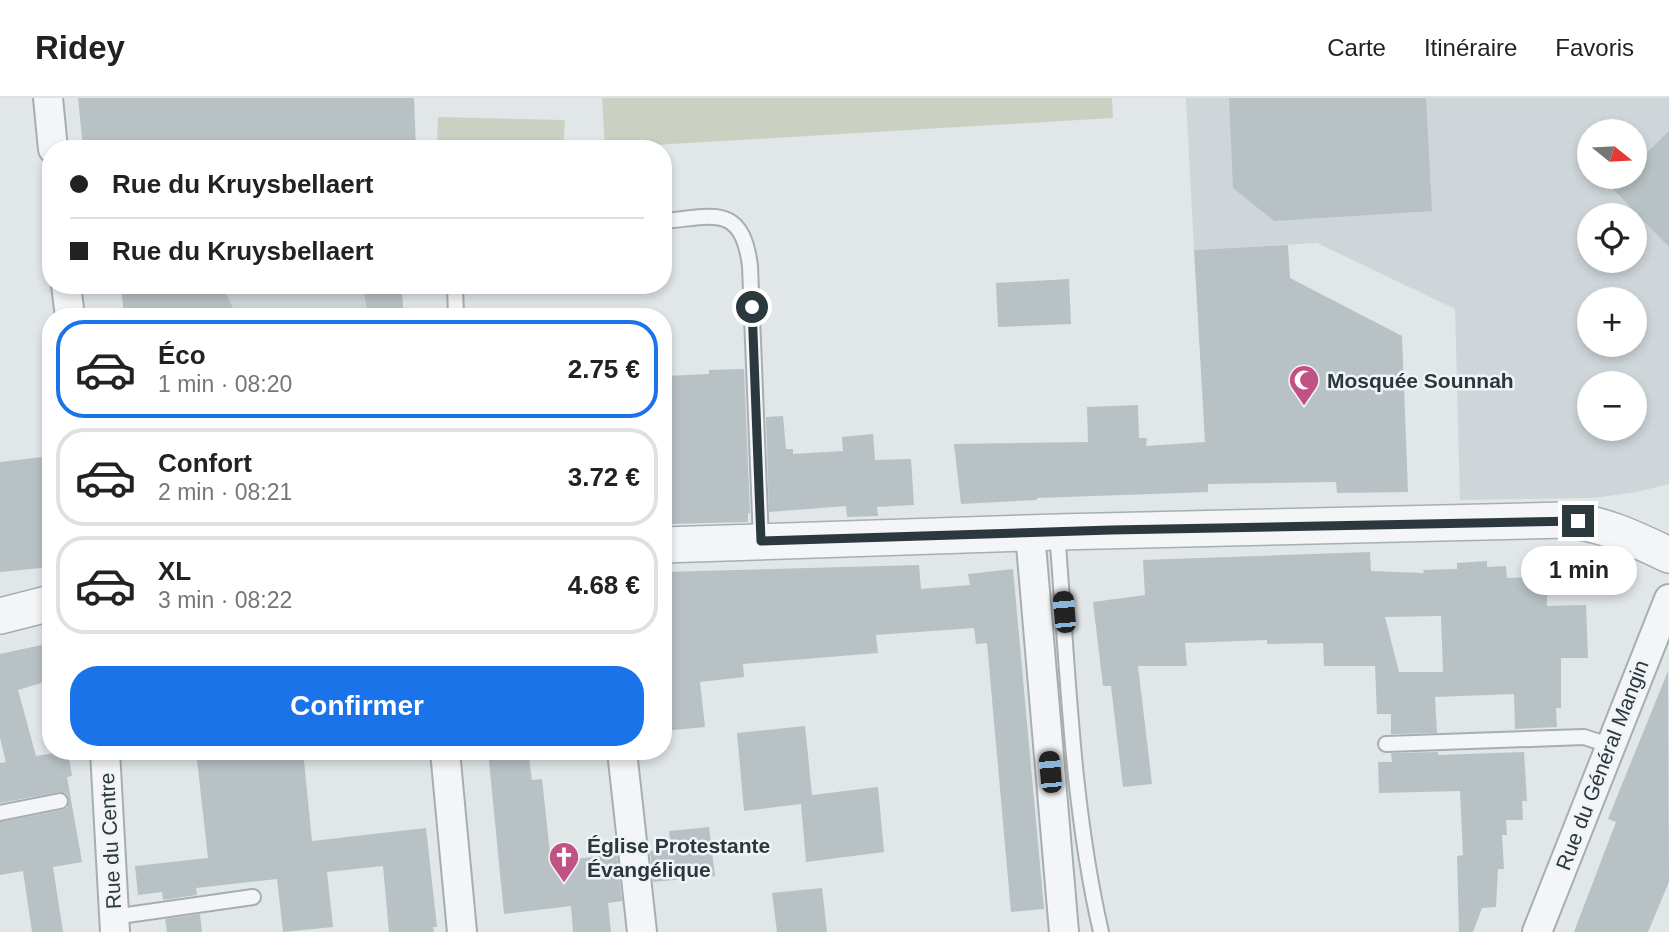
<!DOCTYPE html>
<html lang="fr">
<head>
<meta charset="utf-8">
<style>
  :root { --surface:#fff; --page:#f2f2f2; --text:#222; --muted:#767676; --line:#e0e0e0; --accent:#1a73e8 }
  body { margin:0; font-family:Helvetica,sans-serif; background:var(--page); color:var(--text); height:100vh; display:flex; flex-direction:column; font-size:26px; white-space:nowrap }
  * { box-sizing:border-box; margin:0 }
  p { font-size:23px; color:var(--muted) }
  .icon { flex:none; width:38px; height:38px; fill:none; stroke:currentColor; stroke-width:2; stroke-linecap:round; stroke-linejoin:round }
  .map { position:relative; flex:1; overflow:hidden }
  .details { position:absolute; left:42px; top:210px; width:630px; height:452px; display:flex; flex-direction:column; background:var(--surface); border-radius:28px; box-shadow:0 4px 10px #0003 }
  .details>* { flex:none }
  .top-card { position:absolute; left:42px; top:42px; width:630px; height:154px; border-radius:28px; box-shadow:0 4px 10px #0003; display:grid; align-content:center; height:154px; padding:0 28px; background:var(--surface) }
  .needle { width:46px; rotate:108deg }
  .controls { position:absolute; left:1577px; top:21px; display:grid; gap:14px }
  .controls a { display:grid; place-items:center; width:70px; height:70px; border-radius:50%; background:var(--surface); box-shadow:0 4px 10px #0003; font-size:35px }
  .end { position:absolute; width:32px; height:32px; margin:-16px; border:9px solid #2b383e; background:#fff; box-shadow:0 0 0 4px #fff }
  .from { border-radius:50% }
  .bubble { position:absolute; height:49px; border-radius:24px; background:var(--surface); box-shadow:0 4px 10px #0003; font-size:23px; font-weight:700; line-height:49px; text-align:center }
  .car { position:absolute; width:21px; height:42px; margin:-21px -10px; border-radius:9px; box-shadow:0 0 5px 2px #0007; background:linear-gradient(#222 24%,#8ab4d8 0 40%,#222 0 76%,#8ab4d8 0 86%,#222 0) }
  .top-card b { display:flex; align-items:center; gap:24px; height:66px; font-size:26px }
  .top-card b+b { border-top:2px solid var(--line) }
  .top-card i { width:18px; height:18px; background:var(--text) }
  ul { padding:12px 0 0; list-style:none }
  li { display:flex; align-items:center; gap:21px; height:98px; margin:0 14px 10px; padding:0 14px; border:4px solid var(--line); border-radius:28px }
  li div { flex:1 }
  li b { display:block; font-size:26px }
  li em { font-style:normal; font-weight:700 }
  li.active { border-color:var(--accent) }
  li>.icon { width:63px; height:63px; stroke-width:1.5 }
  .action { display:flex; gap:14px; margin-top:auto; padding:14px 28px }
  .action a { flex:1; height:80px; border-radius:28px; background:var(--accent); color:#fff; font-size:28px; font-weight:700; line-height:80px; text-align:center }
  header { display:flex; align-items:center; gap:42px; box-sizing:border-box; height:98px; padding:0 35px; background:var(--surface); border-bottom:2px solid var(--line) }
  header strong { font-size:33px }
  nav { display:flex; gap:38px; margin-inline-start:auto; font-size:24px }
  .map>svg:first-child { display:block }
  .built { fill:#cfd6da; fill-rule:evenodd }
  .green { fill:#cbd1c2 }
  .building { fill:#b8c1c4; fill-rule:evenodd }
  .lines { fill:none; stroke-linecap:round; stroke-linejoin:round }
  .service-casing { stroke:#a7aeb2; stroke-width:18 }
  .minor-casing { stroke:#a7aeb2; stroke-width:32 }
  .tertiary-casing { stroke:#a7aeb2; stroke-width:38 }
  .service { stroke:#f3f5f7; stroke-width:14 }
  .minor { stroke:#f3f5f7; stroke-width:28 }
  .tertiary { stroke:#f3f5f7; stroke-width:35 }
  .route { stroke:#2b383e; stroke-width:9 }
  .labels { text-anchor:middle; dominant-baseline:central; stroke-width:5; stroke-linejoin:round; paint-order:stroke }
  .poi-label { font-size:21px; font-weight:bold; fill:#2b383e; stroke:#f0f4f6; text-anchor:start }
  .street-label { font-size:21px; fill:#2b383e; stroke:#f0f4f6 }
</style>
</head>
<body>
<header>
<strong>Ridey</strong>
<nav><a>Carte</a><a>Itinéraire</a><a>Favoris</a></nav>
</header>
<div class="map">
<svg width="1669" height="834" viewBox="0 0 1669 834">
  <rect width="100%" height="100%" fill="#e1e6e8"/>
  <g class="built">
    <path d="M 1186,0 L 1669,0 L 1669,386 L 1636,394 L 1594,400 L 1460,402 L 1455,211 L 1317,145 L 1194,152 ZM 1589,33 L 1634,33 L 1634,79 L 1589,79 ZM 1589,117 L 1634,117 L 1634,163 L 1589,163 ZM 1589,201 L 1634,201 L 1634,247 L 1589,247 ZM 1589,285 L 1634,285 L 1634,331 L 1589,331 Z"/>
    <path d="M 184,187 L 401,187 L 404,219 L 187,219 Z"/>
  </g>
  <g class="green">
    <path d="M 602,0 L 1112,0 L 1113,20 L 605,50 Z"/>
    <path d="M 438,19 L 565,22 L 563,51 L 437,51 Z"/>
  </g>
  <g class="building">
    <path d="M 78,0 L 414,0 L 416,51 L 83,51 Z"/>
    <path d="M 1229,0 L 1426,0 L 1432,113 L 1274,123 L 1233,90 Z"/>
    <path d="M 1669,33 L 1669,149 L 1611,89 L 1622,79 L 1634,79 L 1634,67 Z"/>
    <path d="M 1288,147 L 1290,180 L 1402,238 L 1408,394 L 1337,395 L 1336,384 L 1208,386 L 1208,394 L 1037,400 L 1037,402 L 961,406 L 954,346 L 1088,344 L 1087,309 L 1138,307 L 1139,340 L 1147,340 L 1146,348 L 1205,344 L 1194,152 Z"/>
    <path d="M 1069,181 L 1071,226 L 998,229 L 996,185 Z"/>
    <path d="M 121,187 L 222,187 L 237,219 L 124,219 Z"/>
    <path d="M 363,187 L 401,187 L 404,219 L 368,219 Z"/>
    <path d="M 744,271 L 750,415 L 748,415 L 748,424 L 669,426 L 669,383 L 664,383 L 664,341 L 670,341 L 666,278 L 709,276 L 709,272 Z"/>
    <path d="M 783,318 L 786,351 L 793,351 L 793,356 L 843,353 L 842,339 L 873,336 L 875,362 L 911,361 L 914,407 L 877,409 L 878,418 L 847,419 L 846,408 L 769,414 L 766,319 Z"/>
    <path d="M 51,358 L 51,469 L 0,474 L 0,364 Z"/>
    <path d="M 1370,454 L 1371,473 L 1424,475 L 1423,472 L 1457,471 L 1457,465 L 1487,463 L 1487,469 L 1506,468 L 1507,480 L 1547,479 L 1547,508 L 1586,507 L 1588,560 L 1561,560 L 1561,610 L 1556,610 L 1557,629 L 1515,631 L 1514,596 L 1435,599 L 1437,635 L 1391,636 L 1391,616 L 1377,616 L 1375,568 L 1324,568 L 1323,545 L 1267,546 L 1267,542 L 1185,545 L 1187,568 L 1138,568 L 1152,686 L 1123,689 L 1111,588 L 1103,588 L 1093,504 L 1145,497 L 1143,462 ZM 1441,518 L 1443,574 L 1399,574 L 1385,519 Z"/>
    <path d="M 919,467 L 921,491 L 970,487 L 968,476 L 1013,471 L 1044,811 L 1011,814 L 987,545 L 976,546 L 974,530 L 876,537 L 878,555 L 743,566 L 744,579 L 700,584 L 705,629 L 663,633 L 663,474 Z"/>
    <path d="M 51,545 L 51,582 L 18,592 L 36,658 L 68,653 L 72,678 L 67,679 L 82,764 L 53,769 L 63,834 L 32,834 L 23,773 L 0,777 L 0,724 L 62,712 L 67,710 L 69,702 L 67,696 L 59,694 L 0,705 L 0,665 L 6,664 L 0,640 L 0,556 Z"/>
    <path d="M 1668,573 L 1669,784 L 1648,834 L 1574,834 L 1616,724 L 1608,721 Z"/>
    <path d="M 805,628 L 812,697 L 878,689 L 884,754 L 806,764 L 801,706 L 744,713 L 737,635 Z"/>
    <path d="M 196,653 L 303,653 L 312,743 L 426,730 L 437,829 L 433,829 L 434,834 L 389,834 L 383,768 L 327,774 L 333,829 L 283,834 L 277,781 L 196,790 L 197,797 L 163,802 L 162,794 L 138,797 L 135,768 L 208,760 Z"/>
    <path d="M 488,653 L 528,653 L 532,682 L 542,681 L 551,764 L 617,756 L 622,803 L 608,805 L 611,834 L 573,834 L 571,808 L 504,816 Z"/>
    <path d="M 1438,654 L 1438,657 L 1524,654 L 1527,703 L 1522,703 L 1523,722 L 1506,722 L 1507,737 L 1502,737 L 1504,771 L 1498,771 L 1496,809 L 1482,810 L 1473,834 L 1459,834 L 1457,758 L 1463,757 L 1460,693 L 1379,695 L 1378,664 L 1392,664 L 1391,655 Z"/>
    <path d="M 709,729 L 715,778 L 653,784 L 650,753 L 671,750 L 669,733 Z"/>
    <path d="M 822,790 L 827,834 L 777,834 L 772,795 Z"/>
    <path d="M 200,816 L 202,834 L 167,834 L 165,821 Z"/>
  </g>
  <g class="lines">
    <g class="service-casing">
      <g id="service">
        <path d="M 663,123 C 713,119 742,105 750,168 L 761,443"/>
        <path d="M 455,187 L 456,219"/>
        <path d="M 1057,435 C 1068,568 1071,704 1101,834"/>
        <path d="M 1386,646 L 1584,639 L 1609,647"/>
        <path d="M 0,715 L 60,703"/>
        <path d="M 113,819 L 253,799"/>
      </g>
    </g>
    <g class="minor-casing">
      <g id="minor">
        <path d="M 48,0 L 53,51"/>
        <path d="M 66,187 L 70,219"/>
        <path d="M 1030,435 L 1064,834"/>
        <path d="M 105,653 L 115,834"/>
        <path d="M 445,653 L 462,834"/>
        <path d="M 622,653 L 642,834"/>
        <path d="M 1537,834 L 1669,501"/>
      </g>
    </g>
    <g class="tertiary-casing">
      <g id="tertiary">
        <path d="M 663,447 L 1057,434 L 1565,422 C 1603,425 1635,441 1669,457"/>
        <path d="M 0,518 L 51,505"/>
      </g>
    </g>
    <use href="#service" class="service"/>
    <use href="#minor" class="minor"/>
    <use href="#tertiary" class="tertiary"/>
  </g>
  <g class="lines">
    <path class="route" d="M 752,209 L 761,443 L 1111,432 L 1578,423"/>
  </g>
  <defs>
    <g id="mosque-pin" transform="scale(1.575)"><path d="M0 17L-7.5 6A9.5 9.5 0 1 1 7.5 6Z" fill="#c25184" stroke="#f0f4f6"/><path d="M3.5-4.9A6 6 0 1 0 3.5 4.9A5 5 0 1 1 3.5-4.9Z" fill="#fff"/></g>
    <g id="church-pin" transform="scale(1.575)"><path d="M0 17L-7.5 6A9.5 9.5 0 1 1 7.5 6Z" fill="#c25184" stroke="#f0f4f6"/><path d="M-1.2-6h2.4v3.5h3.3v2.4h-3.3V6h-2.4V-.1h-3.3v-2.4h3.3Z" fill="#fff"/></g>
  </defs>
  <g fill-rule="evenodd">
    <use href="#mosque-pin" x="1304" y="282"/>
    <use href="#church-pin" x="564" y="759"/>
  </g>
  <g class="labels">
    <g class="poi-label">
      <text x="1327" y="282">Mosquée Sounnah</text>
      <text x="587" y="747">Église Protestante<tspan x="587" dy="24">Évangélique</tspan></text>
    </g>
    <g class="street-label">
      <text transform="translate(1602 667) rotate(-69)">Rue du Général Mangin</text>
      <text transform="translate(110 743) rotate(-93)">Rue du Centre</text>
    </g>
  </g>
</svg>
<div class="controls">
<a><svg class="needle" viewBox="-14 -14 28 28"><path d="M0-13l5 13h-10z" fill="#e53935"/><path d="M0 13l5-13h-10z" fill="#767676"/></svg></a>
<a><svg class="icon" aria-label="locate" viewBox="0 0 24 24"><circle cx="12" cy="12" r="6"/><path d="M12 2v4M12 18v4M2 12h4M18 12h4"/></svg></a>
<a>+</a>
<a>−</a>
</div>
<i class="end from" style="left:752px;top:209px"></i>
<i class="end" style="left:1578px;top:423px"></i>
<div class="bubble" style="left:1521px;top:448px;width:116px">1 min</div>
<i class="car" style="left:1064px;top:514px;rotate:355deg"></i>
<i class="car" style="left:1050px;top:674px;rotate:355deg"></i>
<div class="top-card">
<b><i class="from"></i>Rue du Kruysbellaert</b>
<b><i></i>Rue du Kruysbellaert</b>
</div>
<section class="details">
<ul>
<li class="active"><svg class="icon" aria-label="car" viewBox="0 0 24 24"><path d="M5 17H2v-5l4-1 3-4h7l3 4 3 1v5h-3M9 17h6M6 11h13"/><circle cx="7" cy="17" r="2"/><circle cx="17" cy="17" r="2"/></svg><div><b>Éco</b><p>1 min · 08:20</p></div><em>2.75 €</em></li>
<li><svg class="icon" aria-label="car" viewBox="0 0 24 24"><path d="M5 17H2v-5l4-1 3-4h7l3 4 3 1v5h-3M9 17h6M6 11h13"/><circle cx="7" cy="17" r="2"/><circle cx="17" cy="17" r="2"/></svg><div><b>Confort</b><p>2 min · 08:21</p></div><em>3.72 €</em></li>
<li><svg class="icon" aria-label="car" viewBox="0 0 24 24"><path d="M5 17H2v-5l4-1 3-4h7l3 4 3 1v5h-3M9 17h6M6 11h13"/><circle cx="7" cy="17" r="2"/><circle cx="17" cy="17" r="2"/></svg><div><b>XL</b><p>3 min · 08:22</p></div><em>4.68 €</em></li>
</ul>
<div class="action"><a>Confirmer</a></div>
</section>
</div>
</body>
</html>
